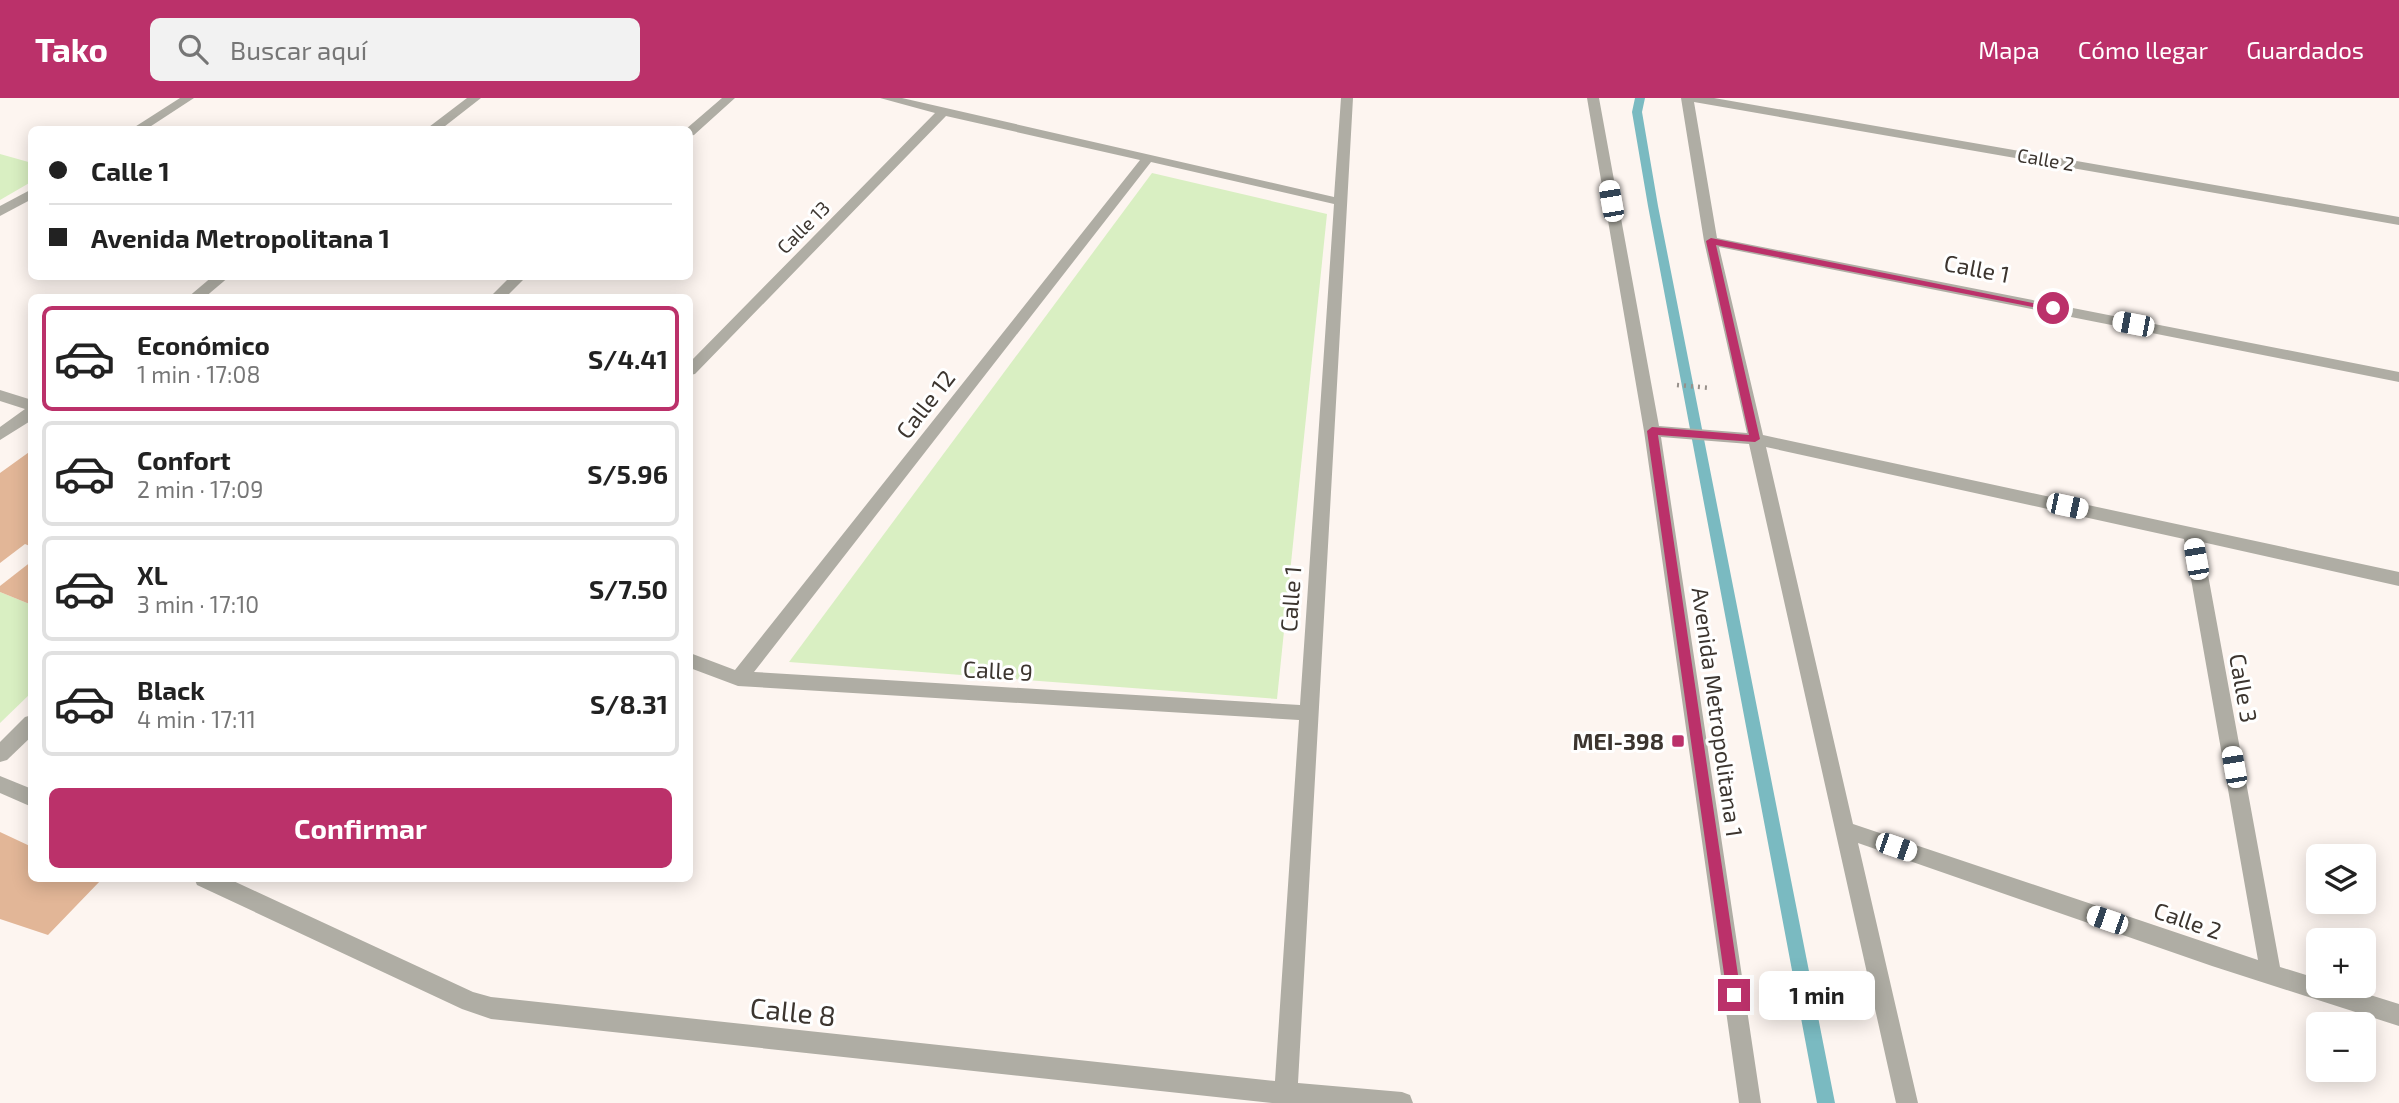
<!DOCTYPE html>
<html lang="es">
<head>
<meta charset="utf-8">
<style>
  :root { --surface:#fff; --page:#f2f2f2; --text:#222; --muted:#767676; --line:#e0e0e0; --accent:#bb316a }
  body { margin:0; font-family:"Exo 2",sans-serif; background:var(--page); color:var(--text); height:100vh; display:flex; flex-direction:column; font-size:26px; white-space:nowrap }
  * { box-sizing:border-box; margin:0 }
  p { font-size:23px; color:var(--muted) }
  .icon { flex:none; width:38px; height:38px; fill:none; stroke:currentColor; stroke-width:2; stroke-linecap:round; stroke-linejoin:round }
  .map { position:relative; flex:1; overflow:hidden }
  .details { position:absolute; left:28px; top:196px; width:665px; height:588px; display:flex; flex-direction:column; background:var(--surface); border-radius:10px; box-shadow:0 4px 18px #0003 }
  .details>* { flex:none }
  .banner { position:absolute; left:28px; top:28px; width:665px; height:154px; border-radius:10px; box-shadow:0 4px 18px #0003; display:grid; align-content:center; height:154px; padding:0 21px; background:var(--surface) }
  .tools { position:absolute; left:2306px; top:746px; display:grid; gap:14px }
  .tools a { display:grid; place-items:center; width:70px; height:70px; border-radius:10px; background:var(--surface); box-shadow:0 4px 18px #0003; font-size:35px }
  .end { position:absolute; width:32px; height:32px; margin:-16px; border:9px solid #bb316a; background:#fff; box-shadow:0 0 0 4px #fff }
  .from { border-radius:50% }
  .bubble { position:absolute; height:49px; border-radius:10px; background:var(--surface); box-shadow:0 4px 18px #0003; font-size:23px; font-weight:700; line-height:49px; text-align:center }
  .car { position:absolute; width:21px; height:42px; margin:-21px -10px; border-radius:9px; box-shadow:0 0 5px 2px #0007; background:linear-gradient(#fff 24%,#345 0 40%,#fff 0 76%,#345 0 86%,#fff 0) }
  .banner b { display:flex; align-items:center; gap:24px; height:66px; font-size:26px }
  .banner b+b { border-top:2px solid var(--line) }
  .banner i { width:18px; height:18px; background:var(--text) }
  ul { padding:12px 0 0; list-style:none }
  li { display:flex; align-items:center; gap:21px; height:105px; margin:0 14px 10px; padding:0 7px; border:4px solid var(--line); border-radius:10px }
  li div { flex:1 }
  li b { display:block; font-size:26px }
  li em { font-style:normal; font-weight:700 }
  li.current { border-color:var(--accent) }
  li>.icon { width:63px; height:63px; stroke-width:1.5 }
  .primary-button { display:flex; gap:14px; margin-top:auto; padding:14px 21px }
  .primary-button a { flex:1; height:80px; border-radius:10px; background:var(--accent); color:#fff; font-size:28px; font-weight:700; line-height:80px; text-align:center }
  header { display:flex; align-items:center; gap:42px; box-sizing:border-box; height:98px; padding:0 35px; background:var(--accent); color:#fff }
  header strong { font-size:33px }
  nav { display:flex; gap:38px; margin-inline-start:auto; font-size:24px }
  .search { width:490px; height:63px; background:var(--page); display:flex; align-items:center; gap:18px; box-sizing:border-box; padding:0 24px; border-radius:10px; color:var(--muted); font-size:26px }
  .map>svg:first-child { display:block }
  .green { fill:#d9efc2 }
  .lines { fill:none; stroke-linecap:round; stroke-linejoin:round }
  .stream { fill:#7abac1; fill-rule:evenodd }
  .building { fill:#e2b697 }
  .path { stroke:#97908a; stroke-width:4.5; stroke-dasharray:2 5; stroke-linecap:butt }
  .minor { fill:#afada4; fill-rule:evenodd }
  .route { fill:#bb316a }
  .poi-dot { fill:#bb316a; stroke:#fff; stroke-width:2.5 }
  .labels { text-anchor:middle; dominant-baseline:central; stroke-width:6; stroke-linejoin:round; paint-order:stroke }
  .far-street-label { font-size:19px; fill:#3c352f; stroke:#fff }
  .street-label { font-size:23px; fill:#3c352f; stroke:#fff }
  .poi-label { font-size:23px; font-weight:bold; fill:#3c352f; stroke:#fff; text-anchor:end }
  .near-street-label { font-size:28px; fill:#3c352f; stroke:#fff }
</style>
</head>
<body>
<header>
<strong>Tako</strong>
<div class="search"><svg class="icon" aria-label="search" viewBox="0 0 24 24"><circle cx="10" cy="10" r="6"/><path d="M15 15l6 6"/></svg>Buscar aquí</div>
<nav><a>Mapa</a><a>Cómo llegar</a><a>Guardados</a></nav>
</header>
<div class="map">
<svg width="2399" height="1005" viewBox="0 0 2399 1005">
  <rect width="100%" height="100%" fill="#fdf5f0"/>
  <g class="green">
    <path d="M 0,56 L 32,65 L 31,84 L 0,102 Z"/>
    <path d="M 1152,75 L 1327,116 L 1277,601 L 789,564 Z"/>
    <path d="M 0,494 L 32,507 L 31,595 L 0,625 Z"/>
  </g>
  <g class="lines">
    <path class="stream" d="M 1635,0 L 1645,0 L 1642,14 L 1658,108 L 1835,1005 L 1817,1005 L 1648,108 L 1632,14 Z"/>
  </g>
  <g class="building">
    <path d="M 32,352 L 32,449 L 25,446 L 0,465 L 0,375 Z"/>
    <path d="M 32,463 L 32,507 L 0,494 L 0,488 Z"/>
    <path d="M 0,734 L 32,749 L 32,780 L 101,782 L 48,837 L 0,821 Z"/>
  </g>
  <g class="lines">
    <path class="path" d="M 1677,287 L 1711,290"/>
    <g class="minor">
      <path d="M 180,0 L 194,0 L 145,32 L 130,32 Z"/>
      <path d="M 467,0 L 481,0 L 440,32 L 425,32 Z"/>
      <path d="M 722,0 L 735,0 L 694,37 L 690,38 L 690,32 L 686,31 Z"/>
      <path d="M 880,0 L 902,0 L 1334,99 L 1341,0 L 1353,0 L 1298,985 L 1402,994 L 1410,997 L 1413,1005 L 1272,1005 L 491,921 L 462,911 L 197,787 L 194,780 L 227,780 L 473,894 L 491,899 L 1275,983 L 1299,622 L 738,588 L 690,570 L 690,555 L 735,572 L 1140,62 L 946,18 L 695,276 L 690,277 L 690,264 L 935,15 ZM 1151,64 L 1334,106 L 1300,607 L 754,574 Z"/>
      <path d="M 1587,0 L 1599,0 L 1659,328 L 1747,335 L 1704,143 L 1681,0 L 1714,0 L 2399,119 L 2399,127 L 1694,4 L 1717,140 L 2399,274 L 2399,284 L 1719,149 L 1763,337 L 2399,474 L 2399,488 L 2202,444 L 2280,869 L 2319,881 L 2319,887 L 2338,887 L 2399,906 L 2399,928 L 2212,868 L 1858,745 L 1918,1005 L 1896,1005 L 1749,346 L 1661,339 L 1761,1005 L 1739,1005 L 1644,333 ZM 1766,349 L 2184,441 L 2258,862 L 1853,726 Z"/>
      <path d="M 32,91 L 32,101 L 0,118 L 0,108 Z"/>
      <path d="M 213,178 L 230,178 L 204,200 L 187,200 Z"/>
      <path d="M 511,178 L 527,178 L 505,200 L 489,200 Z"/>
      <path d="M 0,292 L 32,302 L 32,322 L 0,342 L 0,329 L 25,311 L 0,303 Z"/>
      <path d="M 32,617 L 32,638 L 7,662 L 0,664 L 0,644 L 25,619 Z"/>
      <path d="M 0,678 L 32,691 L 32,709 L 0,695 Z"/>
    </g>
  </g>
  <path class="route" d="M 1711,140 L 2058,210 L 2053,213 L 1716,147 L 1760,341 L 1755,344 L 1658,337 L 1741,897 L 1734,904 L 1727,897 L 1647,333 L 1652,329 L 1749,337 L 1706,143 Z"/>
  <rect class="poi-dot" x="1671" y="636" width="14" height="14" rx="3.5"/>
  <g class="labels">
    <g class="far-street-label">
      <text transform="translate(2046 61) rotate(10)">Calle 2</text>
      <text transform="translate(803 129) rotate(-45)">Calle 13</text>
    </g>
    <g class="street-label">
      <text transform="translate(1977 170) rotate(11)">Calle 1</text>
      <text transform="translate(925 306) rotate(-52)">Calle 12</text>
      <text transform="translate(1290 501) rotate(-86)">Calle 1</text>
      <text transform="translate(998 572) rotate(3)">Calle 9</text>
      <text transform="translate(2244 590) rotate(80)">Calle 3</text>
      <text transform="translate(1718 614) rotate(82)">Avenida Metropolitana 1</text>
      <text transform="translate(2188 822) rotate(19)">Calle 2</text>
    </g>
    <g class="poi-label">
      <text x="1664" y="643">MEI-398</text>
    </g>
    <g class="near-street-label">
      <text transform="translate(793 913) rotate(6)">Calle 8</text>
    </g>
  </g>
</svg>
<div class="tools">
<a><svg class="icon" aria-label="layers" viewBox="0 0 24 24"><path d="M12 4l9 5-9 5-9-5zM3 14l9 5 9-5"/></svg></a>
<a>+</a>
<a>−</a>
</div>
<i class="end from" style="left:2053px;top:210px"></i>
<i class="end" style="left:1734px;top:897px"></i>
<div class="bubble" style="left:1759px;top:873px;width:116px">1 min</div>
<i class="car" style="left:1611px;top:103px;rotate:350deg"></i>
<i class="car" style="left:2133px;top:226px;rotate:281deg"></i>
<i class="car" style="left:2067px;top:408px;rotate:102deg"></i>
<i class="car" style="left:2196px;top:461px;rotate:350deg"></i>
<i class="car" style="left:2234px;top:669px;rotate:350deg"></i>
<i class="car" style="left:1896px;top:749px;rotate:109deg"></i>
<i class="car" style="left:2107px;top:822px;rotate:289deg"></i>
<div class="banner">
<b><i class="from"></i>Calle 1</b>
<b><i></i>Avenida Metropolitana 1</b>
</div>
<section class="details">
<ul>
<li class="current"><svg class="icon" aria-label="car" viewBox="0 0 24 24"><path d="M5 17H2v-5l4-1 3-4h7l3 4 3 1v5h-3M9 17h6M6 11h13"/><circle cx="7" cy="17" r="2"/><circle cx="17" cy="17" r="2"/></svg><div><b>Económico</b><p>1 min · 17:08</p></div><em>S/4.41</em></li>
<li><svg class="icon" aria-label="car" viewBox="0 0 24 24"><path d="M5 17H2v-5l4-1 3-4h7l3 4 3 1v5h-3M9 17h6M6 11h13"/><circle cx="7" cy="17" r="2"/><circle cx="17" cy="17" r="2"/></svg><div><b>Confort</b><p>2 min · 17:09</p></div><em>S/5.96</em></li>
<li><svg class="icon" aria-label="car" viewBox="0 0 24 24"><path d="M5 17H2v-5l4-1 3-4h7l3 4 3 1v5h-3M9 17h6M6 11h13"/><circle cx="7" cy="17" r="2"/><circle cx="17" cy="17" r="2"/></svg><div><b>XL</b><p>3 min · 17:10</p></div><em>S/7.50</em></li>
<li><svg class="icon" aria-label="car" viewBox="0 0 24 24"><path d="M5 17H2v-5l4-1 3-4h7l3 4 3 1v5h-3M9 17h6M6 11h13"/><circle cx="7" cy="17" r="2"/><circle cx="17" cy="17" r="2"/></svg><div><b>Black</b><p>4 min · 17:11</p></div><em>S/8.31</em></li>
</ul>
<div class="primary-button"><a>Confirmar</a></div>
</section>
</div>
</body>
</html>
